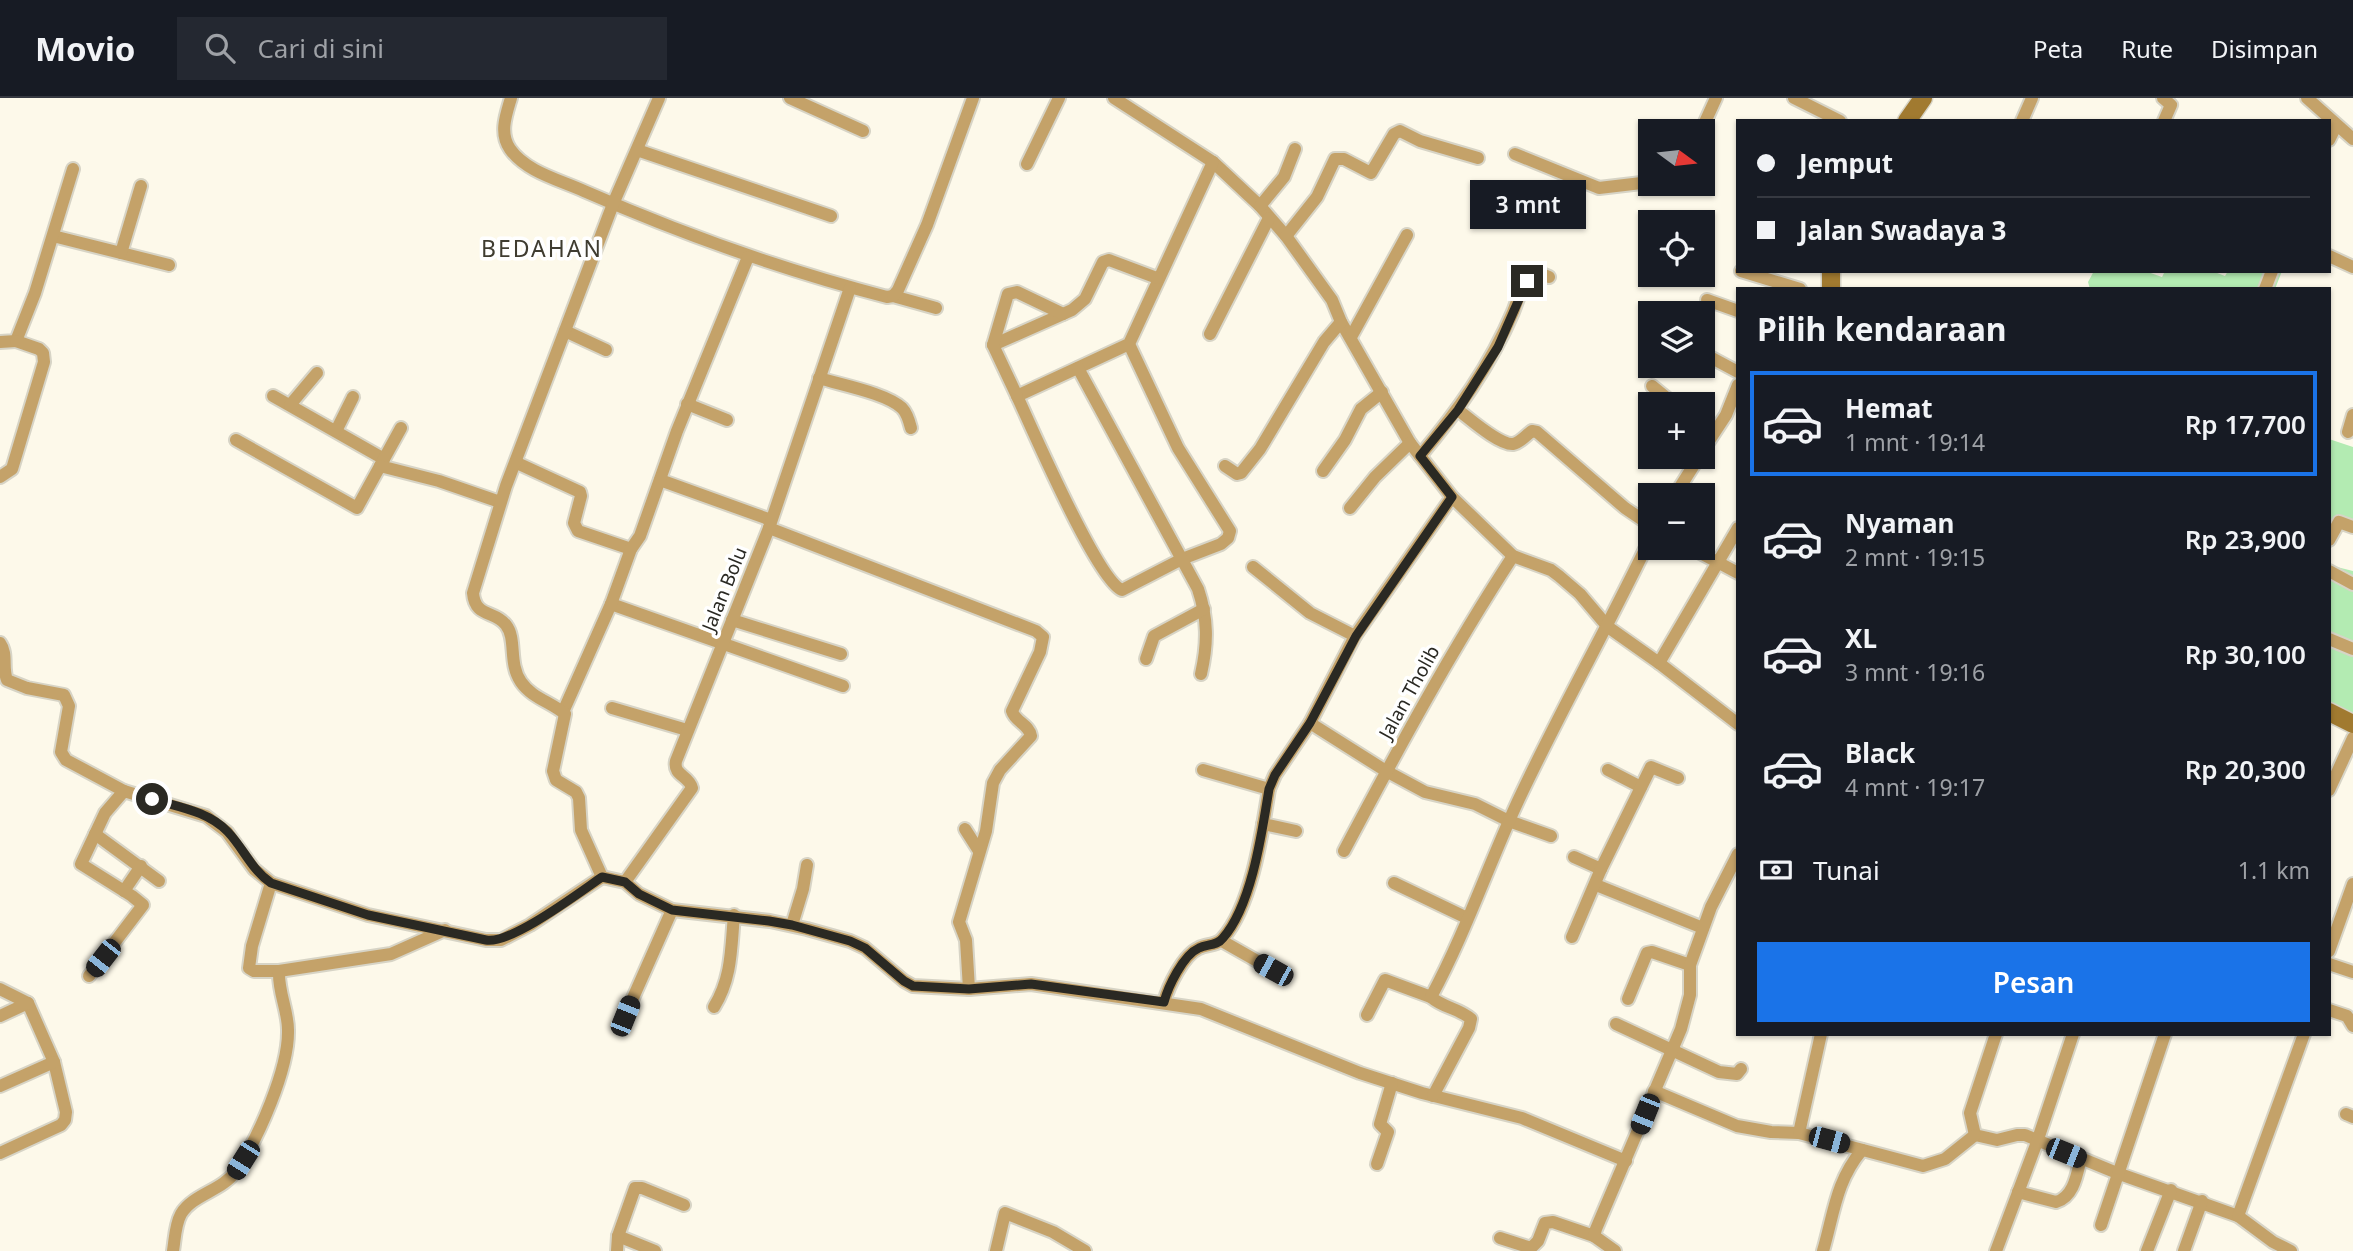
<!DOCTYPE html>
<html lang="id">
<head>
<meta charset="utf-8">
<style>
  :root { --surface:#171b24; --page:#242831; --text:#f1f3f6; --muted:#9ea1a6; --line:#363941; --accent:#1a73e8 }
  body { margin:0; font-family:"Noto Sans",sans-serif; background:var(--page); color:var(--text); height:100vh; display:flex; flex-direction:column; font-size:26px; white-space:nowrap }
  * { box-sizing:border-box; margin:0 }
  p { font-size:23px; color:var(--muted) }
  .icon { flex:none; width:38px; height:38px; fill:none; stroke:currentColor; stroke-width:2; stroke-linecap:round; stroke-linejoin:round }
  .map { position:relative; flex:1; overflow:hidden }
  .details { position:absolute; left:1736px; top:189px; width:595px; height:749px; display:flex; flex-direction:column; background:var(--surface); border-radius:0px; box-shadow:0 2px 5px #0004 }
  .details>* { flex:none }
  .hud { position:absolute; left:1736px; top:21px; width:595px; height:154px; border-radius:0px; box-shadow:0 2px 5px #0004; display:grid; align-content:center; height:154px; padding:0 21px; background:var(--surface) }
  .needle { width:46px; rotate:105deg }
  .tools { position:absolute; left:1638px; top:21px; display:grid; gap:14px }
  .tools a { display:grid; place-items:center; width:77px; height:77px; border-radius:0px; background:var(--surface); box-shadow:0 2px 5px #0004; font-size:35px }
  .end { position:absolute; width:32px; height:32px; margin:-16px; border:9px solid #2a2923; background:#fff; box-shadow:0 0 0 4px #fff }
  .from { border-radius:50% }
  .bubble { position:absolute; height:49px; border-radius:0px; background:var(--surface); box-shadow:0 2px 5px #0004; font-size:23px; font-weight:600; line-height:49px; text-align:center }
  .car { position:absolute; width:21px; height:42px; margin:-21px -10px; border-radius:9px; box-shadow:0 0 5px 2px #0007; background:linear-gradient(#222 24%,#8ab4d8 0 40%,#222 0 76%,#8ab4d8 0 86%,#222 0) }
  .hud b { display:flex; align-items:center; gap:24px; height:66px; font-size:26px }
  .hud b+b { border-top:2px solid var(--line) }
  .hud i { width:18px; height:18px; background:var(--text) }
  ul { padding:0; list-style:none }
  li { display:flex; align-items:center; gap:21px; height:105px; margin:0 14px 10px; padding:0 7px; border:4px solid transparent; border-radius:0px }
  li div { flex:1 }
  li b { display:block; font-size:26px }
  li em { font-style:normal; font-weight:600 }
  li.active { border-color:var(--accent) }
  li>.icon { width:63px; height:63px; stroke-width:1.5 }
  h2 { padding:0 21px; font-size:32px; line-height:84px }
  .pay { display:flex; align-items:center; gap:18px; height:77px; padding:0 21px; font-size:26px }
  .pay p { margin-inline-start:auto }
  .primary-button { display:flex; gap:14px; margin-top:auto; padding:14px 21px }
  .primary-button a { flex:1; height:80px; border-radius:0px; background:var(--accent); color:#fff; font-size:28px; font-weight:600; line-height:80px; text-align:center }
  header { display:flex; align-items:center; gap:42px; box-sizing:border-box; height:98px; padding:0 35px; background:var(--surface); border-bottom:2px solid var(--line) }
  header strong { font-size:33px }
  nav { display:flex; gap:38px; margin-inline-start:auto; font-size:24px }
  .search { width:490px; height:63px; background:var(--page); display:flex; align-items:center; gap:18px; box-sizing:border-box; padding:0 24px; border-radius:0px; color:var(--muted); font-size:26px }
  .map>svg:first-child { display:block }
  .green { fill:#b3ebb2 }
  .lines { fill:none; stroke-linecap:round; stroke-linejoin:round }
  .street-casing { stroke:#d7d4c6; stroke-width:16 }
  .secondary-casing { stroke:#d7d4c6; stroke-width:21 }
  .street { stroke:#c4a269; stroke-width:12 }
  .secondary { stroke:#a17a30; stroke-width:18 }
  .route { stroke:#2a2923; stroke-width:9 }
  .labels { text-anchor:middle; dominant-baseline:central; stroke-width:7; stroke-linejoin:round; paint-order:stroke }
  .street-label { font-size:19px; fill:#2a2923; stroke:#fff }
  .quarter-label { font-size:23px; letter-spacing:2px; fill:#3f3c30; stroke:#fff }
</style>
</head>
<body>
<header>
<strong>Movio</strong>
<div class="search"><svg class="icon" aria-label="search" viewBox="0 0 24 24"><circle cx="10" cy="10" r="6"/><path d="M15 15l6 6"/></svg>Cari di sini</div>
<nav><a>Peta</a><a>Rute</a><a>Disimpan</a></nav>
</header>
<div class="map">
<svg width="2353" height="1153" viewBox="0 0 2353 1153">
  <rect width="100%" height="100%" fill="#fdf9ea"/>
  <g class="green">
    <path d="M 2094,173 L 2145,173 L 2162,179 L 2165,173 L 2212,173 L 2225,178 L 2228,173 L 2282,173 L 2275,191 L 2090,191 L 2088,184 Z"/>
    <path d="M 2329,341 L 2353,349 L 2353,431 L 2329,428 Z"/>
    <path d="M 2329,467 L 2353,473 L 2353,616 L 2329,604 Z"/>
  </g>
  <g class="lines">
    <g class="street-casing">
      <g id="street">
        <path d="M 511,0 C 506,17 499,35 510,51 C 526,74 560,82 584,93 C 682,136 783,172 887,199 L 893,198 L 936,210"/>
        <path d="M 790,0 L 863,33"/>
        <path d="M 1114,0 L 1213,64 L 1260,108 L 1286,138 L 1332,202 L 1341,224 L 1410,345 L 1452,399 L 1513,458 L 1551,472 L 1559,478 L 1580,496 L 1608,529 L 1659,565 L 1738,626"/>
        <path d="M 1794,0 L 1840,23"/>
        <path d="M 2163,0 L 2171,7 L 2164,23"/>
        <path d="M 2307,0 L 2353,41"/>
        <path d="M 2022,23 L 2032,0"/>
        <path d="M 1701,33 L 1716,0"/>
        <path d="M 2329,42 L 2336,28"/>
        <path d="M 637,52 L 831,118"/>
        <path d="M 1515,56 L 1599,90 L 1650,84"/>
        <path d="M 1027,66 L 1059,0"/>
        <path d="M 1260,108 L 1284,79 L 1295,51"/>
        <path d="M 53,138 L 169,167"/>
        <path d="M 1286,138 L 1317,99 L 1335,61 L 1344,61 L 1371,75 L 1394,36 L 1400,33 L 1420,43 L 1478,60"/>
        <path d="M 121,155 L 141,88"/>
        <path d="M 2329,158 L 2353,169"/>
        <path d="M 1741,173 L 1800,191"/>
        <path d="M 2265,191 L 2272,173"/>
        <path d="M 893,198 L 898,192 L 927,127 L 973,0"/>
        <path d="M 1707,202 L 1738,213"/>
        <path d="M 565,233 L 606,252"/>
        <path d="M 1210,236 L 1269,120"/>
        <path d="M 1351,239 L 1407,137"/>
        <path d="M 0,244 L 16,243 L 35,195 L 73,71"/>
        <path d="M 1129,246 L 1178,350 L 1230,433 L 1228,440 L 1221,446 L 1182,461 L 1122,492 C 1097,482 1032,330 1017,298 L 1129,246 L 1213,64"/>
        <path d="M 993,247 L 1063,216"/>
        <path d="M 1710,259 L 1738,274"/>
        <path d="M 1078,270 L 1198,491 C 1208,521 1208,545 1201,576"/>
        <path d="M 819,280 C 841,287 886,295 902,310 C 907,315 909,322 911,330"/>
        <path d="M 1652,288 L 1674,306"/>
        <path d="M 273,298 L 384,361"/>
        <path d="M 1017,298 L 993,247 L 1008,196 L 1017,194 L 1063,216 L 1072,212 L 1085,201 L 1103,164 L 1109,162 L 1157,180"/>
        <path d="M 687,306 L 727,322"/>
        <path d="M 290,307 L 317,275"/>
        <path d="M 1458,312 C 1470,321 1499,347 1513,346 C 1520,345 1526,337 1532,333 L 1537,334 L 1625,410 L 1650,427"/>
        <path d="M 336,333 L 353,299"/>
        <path d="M 2348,334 L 2353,317"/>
        <path d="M 236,342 L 357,410 L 401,330"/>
        <path d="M 1703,352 L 1726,317 L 1738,287"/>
        <path d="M 1420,358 C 1457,314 1490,268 1513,214 C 1519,199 1522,183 1537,174 L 1549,179"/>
        <path d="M 517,365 L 580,394 L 581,398 L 574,425 L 578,433 L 631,451"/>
        <path d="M 380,368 L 439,383 L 500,404"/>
        <path d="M 1225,368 L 1237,376 L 1241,375 L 1260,351 L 1324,244 L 1341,224"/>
        <path d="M 1323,373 L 1345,342 L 1361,311 L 1382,294"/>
        <path d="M 0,379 L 12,371 L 44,264 L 43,255 L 39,251 L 16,243"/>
        <path d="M 660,382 L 771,422"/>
        <path d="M 1675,397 L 1699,359"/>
        <path d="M 1350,410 L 1375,379 L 1410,345"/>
        <path d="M 769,430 L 1036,533 L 1043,539 L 1040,554 L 1012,613 C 1015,624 1029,626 1031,638 L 1000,672 L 993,685 L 986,733 L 959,824 L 966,842 L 969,891"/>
        <path d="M 2329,442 L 2339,424 L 2353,429"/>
        <path d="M 1691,450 L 1738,475"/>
        <path d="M 1253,469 L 1310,515 L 1355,538"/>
        <path d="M 2329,473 L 2353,486"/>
        <path d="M 611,506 L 843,588"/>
        <path d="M 732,522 L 841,556"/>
        <path d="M 2329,541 L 2353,551"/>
        <path d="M 0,545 C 8,556 2,570 7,582 L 27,590 L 64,597 L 69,608 L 61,654 L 66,662 L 124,693 L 206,718 L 227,734 L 254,771 L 271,785 L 368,817 L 486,842 L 501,842 L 530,827 L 602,779 L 625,784 L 639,796 L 672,812 L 770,823 L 807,831 L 850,843 L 865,850 L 904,883 L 913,888 L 969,891 L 1031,886 L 1201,911 L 1360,975 L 1422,995 L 1522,1020 L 1626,1063"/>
        <path d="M 1146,561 L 1154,538 L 1204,511"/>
        <path d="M 1659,565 L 1738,430"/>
        <path d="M 612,610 L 687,632"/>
        <path d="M 563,614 L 611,506 L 631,451 L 640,438 L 677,333 L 748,159"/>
        <path d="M 1310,625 L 1386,673 L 1425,694 L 1475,706 L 1509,723 L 1551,738"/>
        <path d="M 1203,672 L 1269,691"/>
        <path d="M 1608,672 L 1641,689"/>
        <path d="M 2329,692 L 2353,640"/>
        <path d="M 1263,726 L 1296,733"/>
        <path d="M 965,731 L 979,753"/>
        <path d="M 95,736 L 159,783"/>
        <path d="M 1344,753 C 1397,653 1451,553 1513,458"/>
        <path d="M 1574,759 L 1601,771"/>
        <path d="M 602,779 L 581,732 L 579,700 L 576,694 L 556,682 L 553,673 L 565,616 C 551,604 532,600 521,584 C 508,565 517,541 506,527 C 495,512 475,520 473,495 L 506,388 L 613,106 L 659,0"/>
        <path d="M 625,784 L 692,690 C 689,677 673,678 676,663 L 769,430 L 850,190"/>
        <path d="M 271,785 L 252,848 L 249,870 L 254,873 L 279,873"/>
        <path d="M 1394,785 L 1467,820"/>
        <path d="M 1596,787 L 1703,830"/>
        <path d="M 124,793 L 141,768"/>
        <path d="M 792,827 L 803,791 L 807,767"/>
        <path d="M 1572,839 L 1601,771 L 1651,669 L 1678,680"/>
        <path d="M 1222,843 L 1273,872"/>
        <path d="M 2329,853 L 2353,786"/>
        <path d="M 2329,866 L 2353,874"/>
        <path d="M 89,878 L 143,807 L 132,798 L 81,766 L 105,715 L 124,693"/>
        <path d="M 0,891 L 28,905 L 54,964 L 66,1014 L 65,1022 L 61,1027 L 0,1055"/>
        <path d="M 1628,901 L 1647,855 L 1652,854 L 1690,867"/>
        <path d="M 1164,904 C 1168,889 1183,857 1199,850 C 1207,846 1217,848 1223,840 C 1252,807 1262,734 1269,691 L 1275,677 L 1310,625 L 1355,538 L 1452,399"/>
        <path d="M 714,909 C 732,880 731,850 734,817"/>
        <path d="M 2329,912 L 2347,918 L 2353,928"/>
        <path d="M 1367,917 L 1385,882 L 1431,899"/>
        <path d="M 0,918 L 28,905"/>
        <path d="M 625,918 L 672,812"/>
        <path d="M 1616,926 L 1719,974 L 1737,976 L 1741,971"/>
        <path d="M 1996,936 L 1970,1015 L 1975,1037 L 1997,1042 L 2017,1037 L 2025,1037 L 2117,1075 L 2238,1118 L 2273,1144 L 2291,1153"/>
        <path d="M 0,988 L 54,964"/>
        <path d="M 1654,993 L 1737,1028 L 1771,1034 L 1799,1035 L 1923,1068 L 1945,1061 L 1975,1037"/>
        <path d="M 1433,998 L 1469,930 L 1471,921 C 1459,910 1443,910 1431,899 C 1465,836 1488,768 1518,703 C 1559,615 1608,529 1650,441"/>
        <path d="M 2346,1016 L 2353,1019"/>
        <path d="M 1799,1035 L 1821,936"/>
        <path d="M 1377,1066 L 1388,1034 L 1380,1026 L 1392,985"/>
        <path d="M 2018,1094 L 2056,1104 C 2074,1099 2077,1076 2081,1060"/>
        <path d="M 2238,1118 L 2304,936"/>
        <path d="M 2101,1127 L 2165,936"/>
        <path d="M 618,1138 L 655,1153"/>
        <path d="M 1500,1140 L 1528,1149 L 1532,1149 L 1538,1143 L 1545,1125 L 1553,1124 L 1594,1138"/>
        <path d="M 173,1153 C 175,1141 175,1127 181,1116 C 193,1096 222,1093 236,1073 C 258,1041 289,971 288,932 C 288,912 278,894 279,873 L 391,856 L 445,832"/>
        <path d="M 617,1153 L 618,1138 L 635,1090 L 642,1090 L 684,1107"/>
        <path d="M 996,1153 L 1005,1115 L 1053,1134 L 1085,1153"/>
        <path d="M 1615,1153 L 1594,1138 L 1596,1131 L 1681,931 L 1690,897 L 1690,867 L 1698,845 L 1711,809 L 1738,756"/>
        <path d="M 1823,1153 C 1834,1115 1836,1083 1862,1052"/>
        <path d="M 1996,1153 L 2037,1044 L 2073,936"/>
        <path d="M 2147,1153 L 2171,1092"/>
        <path d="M 2184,1153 L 2202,1103"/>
      </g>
    </g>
    <g class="secondary-casing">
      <g id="secondary">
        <path d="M 1907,23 L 1923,0"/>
        <path d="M 1831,191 L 1831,173"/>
        <path d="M 2329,614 L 2353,626"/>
      </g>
    </g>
    <use href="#street" class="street"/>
    <use href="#secondary" class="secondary"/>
  </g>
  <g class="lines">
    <path class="route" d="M 152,701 C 178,709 208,713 228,734 C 244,751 251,771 271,785 L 368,817 L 486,842 C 510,847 580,794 602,779 L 625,784 L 639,796 L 672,812 L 769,823 L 792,827 L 850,843 L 865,850 L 904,883 L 913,888 L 969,891 L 1031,886 L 1164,904 C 1168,889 1183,857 1199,850 C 1207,846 1217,848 1223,840 C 1252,807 1262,734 1269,691 L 1275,677 L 1310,625 L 1356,538 L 1452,399 L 1420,358 L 1458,312 L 1498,249 L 1527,183"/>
  </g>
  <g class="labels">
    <g class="street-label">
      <text transform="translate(724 491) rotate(-68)">Jalan Bolu</text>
      <text transform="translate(1409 594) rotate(-61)">Jalan Tholib</text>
    </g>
    <g class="quarter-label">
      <text x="542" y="150">BEDAHAN</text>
    </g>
  </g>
</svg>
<div class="tools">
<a><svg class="needle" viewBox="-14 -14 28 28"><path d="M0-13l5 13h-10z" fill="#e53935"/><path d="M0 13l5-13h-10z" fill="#9ea1a6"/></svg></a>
<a><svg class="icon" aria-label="locate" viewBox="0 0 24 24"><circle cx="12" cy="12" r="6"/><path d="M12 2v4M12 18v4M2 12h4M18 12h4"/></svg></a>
<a><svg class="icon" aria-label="layers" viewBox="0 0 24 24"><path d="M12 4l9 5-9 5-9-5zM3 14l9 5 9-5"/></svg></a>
<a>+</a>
<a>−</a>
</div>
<i class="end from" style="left:152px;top:701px"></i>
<i class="end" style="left:1527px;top:183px"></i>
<div class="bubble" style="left:1470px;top:82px;width:116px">3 mnt</div>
<i class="car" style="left:103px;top:860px;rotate:218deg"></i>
<i class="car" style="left:1273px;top:872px;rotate:299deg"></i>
<i class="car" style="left:625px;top:918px;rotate:22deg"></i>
<i class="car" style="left:1645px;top:1016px;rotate:202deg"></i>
<i class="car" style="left:1829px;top:1042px;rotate:105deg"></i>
<i class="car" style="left:2066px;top:1055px;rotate:112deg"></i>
<i class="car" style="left:243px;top:1062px;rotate:212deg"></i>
<div class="hud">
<b><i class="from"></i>Jemput</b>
<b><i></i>Jalan Swadaya 3</b>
</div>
<section class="details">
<h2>Pilih kendaraan</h2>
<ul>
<li class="active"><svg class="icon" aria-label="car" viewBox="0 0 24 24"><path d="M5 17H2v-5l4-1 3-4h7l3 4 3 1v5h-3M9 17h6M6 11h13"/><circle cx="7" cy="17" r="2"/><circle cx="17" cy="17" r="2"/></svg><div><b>Hemat</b><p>1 mnt · 19:14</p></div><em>Rp 17,700</em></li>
<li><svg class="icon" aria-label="car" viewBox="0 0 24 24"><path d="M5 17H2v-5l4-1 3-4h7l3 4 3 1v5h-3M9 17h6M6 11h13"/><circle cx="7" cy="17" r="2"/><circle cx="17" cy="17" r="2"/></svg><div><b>Nyaman</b><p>2 mnt · 19:15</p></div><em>Rp 23,900</em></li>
<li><svg class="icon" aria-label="car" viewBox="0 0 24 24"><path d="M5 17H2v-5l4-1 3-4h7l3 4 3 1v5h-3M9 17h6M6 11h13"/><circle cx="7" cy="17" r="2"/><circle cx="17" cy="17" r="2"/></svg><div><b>XL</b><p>3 mnt · 19:16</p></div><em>Rp 30,100</em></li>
<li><svg class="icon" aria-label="car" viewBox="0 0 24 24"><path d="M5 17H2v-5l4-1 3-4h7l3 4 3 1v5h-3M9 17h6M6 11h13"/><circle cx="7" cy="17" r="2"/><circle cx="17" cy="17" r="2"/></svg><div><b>Black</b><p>4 mnt · 19:17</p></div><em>Rp 20,300</em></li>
</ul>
<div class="pay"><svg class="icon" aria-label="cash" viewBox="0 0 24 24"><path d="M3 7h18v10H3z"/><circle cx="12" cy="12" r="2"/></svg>Tunai<p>1.1 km</p></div>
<div class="primary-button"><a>Pesan</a></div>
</section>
</div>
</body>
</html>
